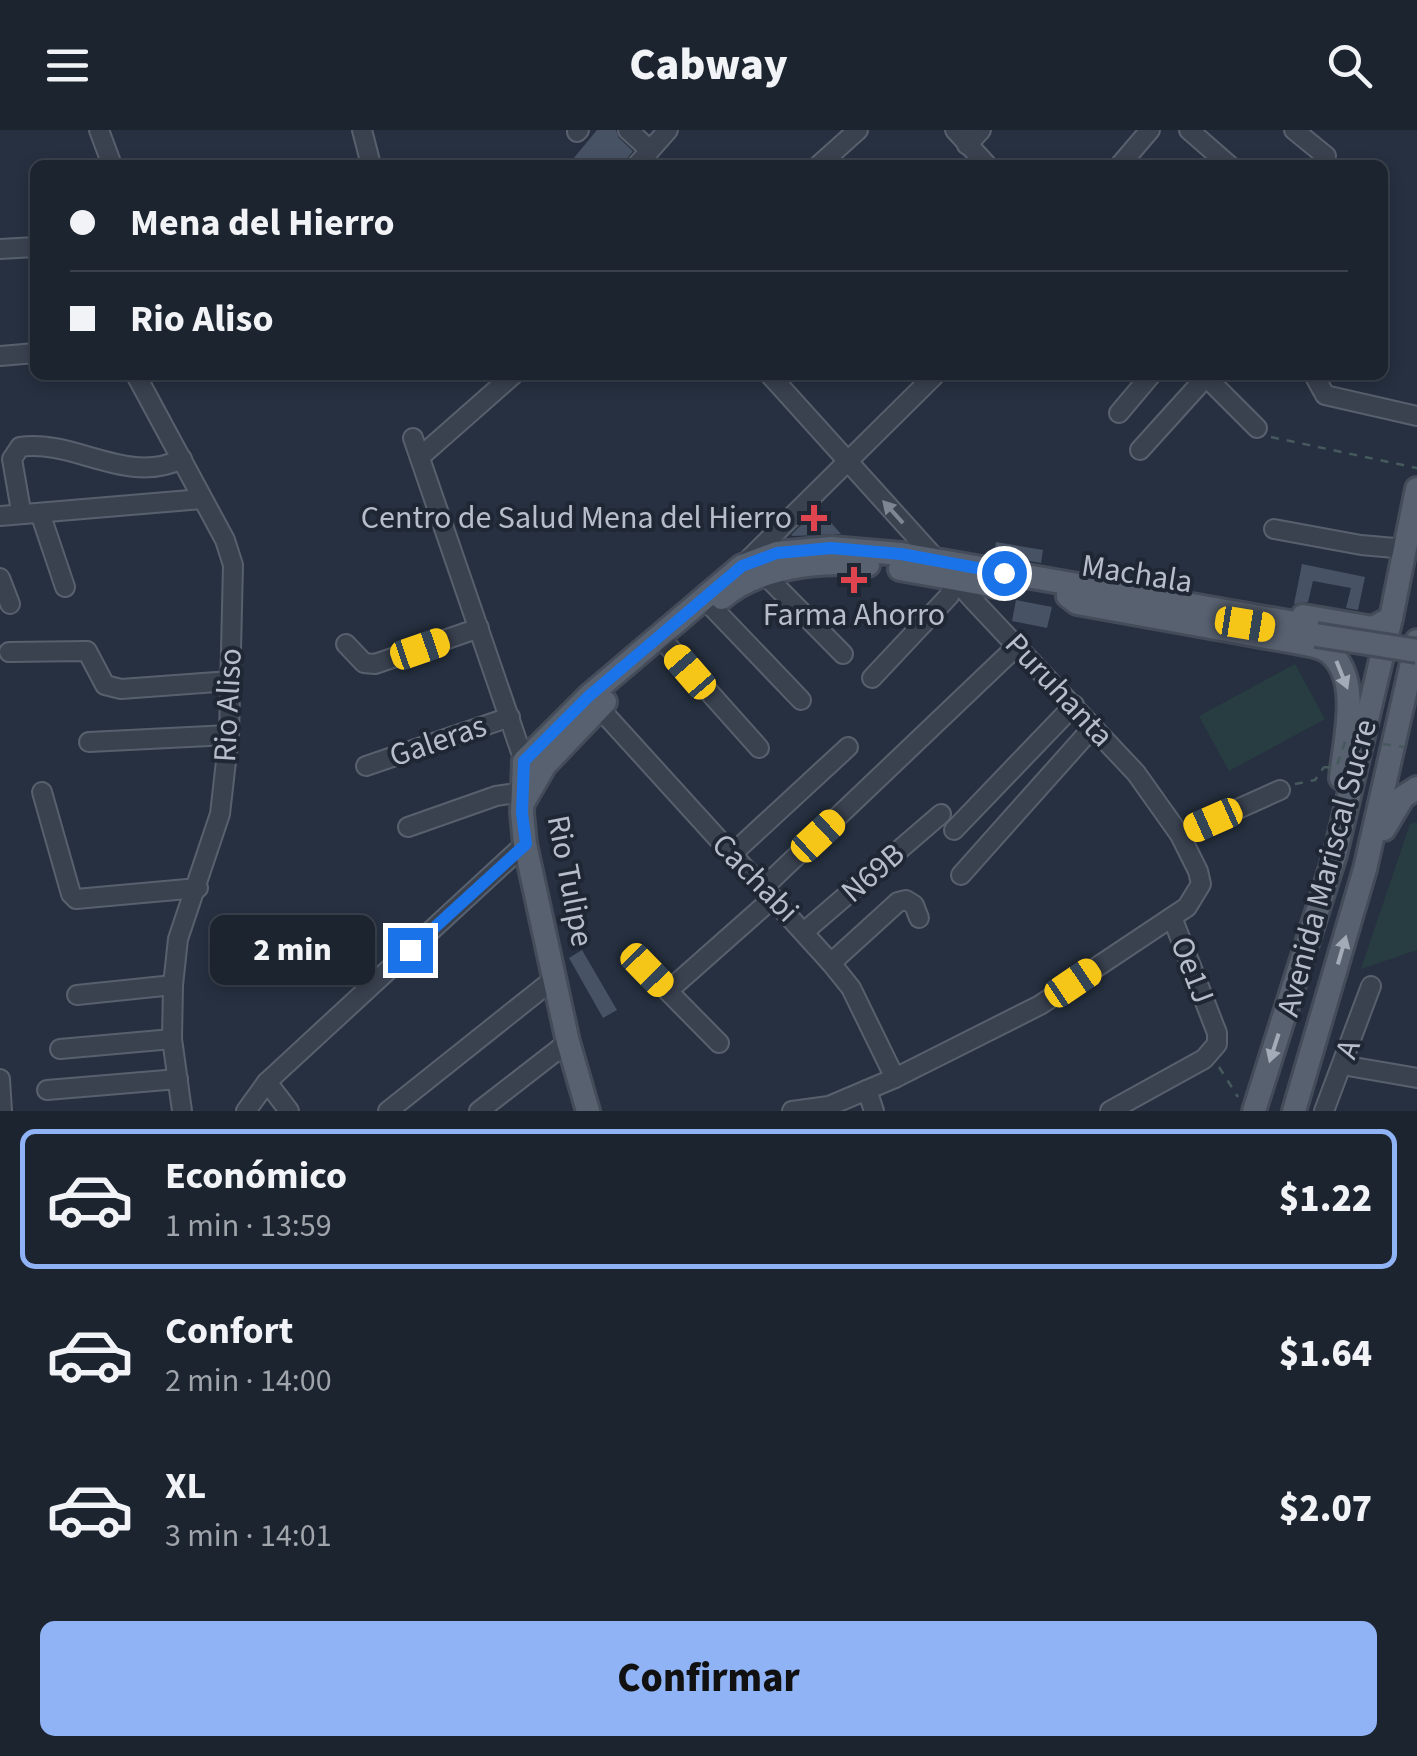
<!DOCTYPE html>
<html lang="es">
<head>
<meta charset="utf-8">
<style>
  :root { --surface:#1c2430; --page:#29303c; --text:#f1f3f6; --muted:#a0a4ab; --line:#3a414c; --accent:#90b3f6 }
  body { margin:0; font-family:"Source Sans 3",sans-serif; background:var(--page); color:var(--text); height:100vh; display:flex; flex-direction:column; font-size:38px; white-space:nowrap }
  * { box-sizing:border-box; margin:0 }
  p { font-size:32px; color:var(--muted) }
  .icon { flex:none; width:55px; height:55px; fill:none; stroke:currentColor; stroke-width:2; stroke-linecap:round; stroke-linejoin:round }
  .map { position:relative; height:981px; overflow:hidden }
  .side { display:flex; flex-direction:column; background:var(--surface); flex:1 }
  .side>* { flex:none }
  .guide { position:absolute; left:30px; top:30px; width:1358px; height:220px; border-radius:15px; box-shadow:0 5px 15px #0003,0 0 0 2px var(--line); display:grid; align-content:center; height:220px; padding:0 40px; background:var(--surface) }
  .end { position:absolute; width:45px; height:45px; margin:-22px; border:12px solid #1a73e8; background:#fff; box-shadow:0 0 0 5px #fff }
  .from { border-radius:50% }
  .bubble { position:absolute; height:70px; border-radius:15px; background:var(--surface); box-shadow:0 5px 15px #0003,0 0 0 2px var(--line); font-size:32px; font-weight:800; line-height:70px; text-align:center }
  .car { position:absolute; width:30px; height:60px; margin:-30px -15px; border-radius:12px; box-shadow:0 0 8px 2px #0007; background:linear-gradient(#f5c518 24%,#345 0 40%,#f5c518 0 76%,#345 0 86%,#f5c518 0) }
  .guide b { display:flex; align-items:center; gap:35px; height:95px; font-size:38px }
  .guide b+b { border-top:2px solid var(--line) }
  .guide i { width:25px; height:25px; background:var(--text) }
  ul { padding:18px 0 0; list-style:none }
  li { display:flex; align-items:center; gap:30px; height:140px; margin:0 20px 15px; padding:0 20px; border:5px solid transparent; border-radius:15px }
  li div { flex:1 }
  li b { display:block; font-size:38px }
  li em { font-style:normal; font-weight:800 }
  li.selected { border-color:var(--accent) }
  li>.icon { width:90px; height:90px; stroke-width:1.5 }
  .action { display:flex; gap:20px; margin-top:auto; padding:20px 40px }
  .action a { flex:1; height:115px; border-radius:15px; background:var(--accent); color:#111; font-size:40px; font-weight:800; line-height:115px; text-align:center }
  header { display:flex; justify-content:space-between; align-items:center; height:130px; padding:0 40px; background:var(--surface); font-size:45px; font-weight:800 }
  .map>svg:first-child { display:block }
  .green { fill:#283d41 }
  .building { fill:#475264 }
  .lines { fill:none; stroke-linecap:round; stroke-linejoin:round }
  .minor-casing { stroke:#58606d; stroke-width:22 }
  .major-casing { stroke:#444b59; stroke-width:28 }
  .path { stroke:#465a5e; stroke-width:2.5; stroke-dasharray:8 8; stroke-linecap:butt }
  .minor { stroke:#3a4250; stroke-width:18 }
  .major { stroke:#586170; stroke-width:22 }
  .major-bridge-casing { stroke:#444b59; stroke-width:28; stroke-linecap:butt }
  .path-bridge { stroke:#465a5e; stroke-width:2.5; stroke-dasharray:8 8; stroke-linecap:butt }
  .major-bridge { stroke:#586170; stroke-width:22 }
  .oneway { fill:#7f8693 }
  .oneway2 { fill:#a4abb8 }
  .route { stroke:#1a73e8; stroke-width:12 }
  .health-dot { fill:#e0444e; stroke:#1f2735; stroke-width:4 }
  .labels { text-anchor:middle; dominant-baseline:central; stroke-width:8; stroke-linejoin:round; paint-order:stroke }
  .poi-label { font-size:32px; fill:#b7bdca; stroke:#1f2735; text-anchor:end }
  .street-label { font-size:32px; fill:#b7bdca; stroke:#1f2735 }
</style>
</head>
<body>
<header><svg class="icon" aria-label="menu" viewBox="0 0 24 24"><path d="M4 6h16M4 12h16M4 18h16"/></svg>Cabway<svg class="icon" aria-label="search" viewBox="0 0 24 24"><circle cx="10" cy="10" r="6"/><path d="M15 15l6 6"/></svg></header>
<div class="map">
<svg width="1417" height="981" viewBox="0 0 1417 981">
  <rect width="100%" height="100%" fill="#263040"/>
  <g class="green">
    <path d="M 1295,534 L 1325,589 L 1229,641 L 1199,586 Z"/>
    <path d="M 1417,692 L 1417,820 L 1361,839 L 1410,694 Z"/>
  </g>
  <g class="building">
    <path d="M 597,0 L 616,0 L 619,8 L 633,21 L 622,35 L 568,35 Z"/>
    <path d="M 818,378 L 841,404 L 793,406 L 791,405 Z"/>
    <path d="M 996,412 L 1043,420 L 1041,433 L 994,425 Z"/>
    <path d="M 1302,434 L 1365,447 L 1358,480 L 1346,478 L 1351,458 L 1313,451 L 1308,472 L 1294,474 Z"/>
    <path d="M 1016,470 L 1052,477 L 1047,498 L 1012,491 Z"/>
    <path d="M 582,820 L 617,880 L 603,888 L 569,828 Z"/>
  </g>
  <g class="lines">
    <g class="minor-casing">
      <g id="minor">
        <path d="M 99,0 L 112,35"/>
        <path d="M 362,0 L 371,35"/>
        <path d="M 628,0 L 650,20"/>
        <path d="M 955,0 L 987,35"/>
        <path d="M 1189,0 L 1229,35"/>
        <path d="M 1294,0 L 1326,26"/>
        <path d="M 577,2 L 579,0"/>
        <path d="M 967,15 L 981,0"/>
        <path d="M 637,35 L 668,0"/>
        <path d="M 819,35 L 858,0"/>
        <path d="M 1120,35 L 1150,0"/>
        <path d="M 0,119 L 35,117"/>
        <path d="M 0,226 L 35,223"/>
        <path d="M 136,245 L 225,410 L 233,435 L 229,605 L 220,684 L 178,809 L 173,855 L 172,909 L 182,981"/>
        <path d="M 770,245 L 974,471 L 1136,643 L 1180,705 L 1198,741 L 1201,754 L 1187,777 L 1040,875 L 895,948 L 829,976 L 792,981"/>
        <path d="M 1204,245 L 1257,298"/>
        <path d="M 1314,245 L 1325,265 L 1417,286"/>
        <path d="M 1119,283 L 1151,245"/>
        <path d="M 413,308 L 524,631"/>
        <path d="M 1140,320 L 1206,247"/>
        <path d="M 420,327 L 513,245"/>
        <path d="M 20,375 L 12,329 L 20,317 C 76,309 126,356 182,329"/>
        <path d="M 40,383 L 65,457"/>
        <path d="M 0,386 L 202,369"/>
        <path d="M 1274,399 L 1361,415 L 1406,419"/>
        <path d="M 747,431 L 935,245"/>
        <path d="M 766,446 L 843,524"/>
        <path d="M 0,448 L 10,474"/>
        <path d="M 712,477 L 801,570"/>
        <path d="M 346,514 L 364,533 L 375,534 L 479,498"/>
        <path d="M 668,516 L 759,618"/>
        <path d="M 9,522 L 87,521 L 105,555 L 121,559 L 230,551"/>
        <path d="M 872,548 L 949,466 L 957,451"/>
        <path d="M 591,569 L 831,833 L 851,858 L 895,948"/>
        <path d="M 89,612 L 229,605"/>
        <path d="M 366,636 L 510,587"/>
        <path d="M 42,662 L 71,764 L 76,769 L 198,758"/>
        <path d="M 408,697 L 496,666 L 523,662"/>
        <path d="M 954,700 L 1074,575"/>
        <path d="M 1180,705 L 1280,660"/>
        <path d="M 731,725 L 848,617"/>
        <path d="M 961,745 L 1093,597"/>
        <path d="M 763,758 L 1017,516"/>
        <path d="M 805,801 L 941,684"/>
        <path d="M 831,833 L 898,772 L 906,770 L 914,775 L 919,788"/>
        <path d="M 647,840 L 719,913"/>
        <path d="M 668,861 L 773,768"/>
        <path d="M 77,865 L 173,855"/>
        <path d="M 60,919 L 172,909"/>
        <path d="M 1342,935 L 1417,948"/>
        <path d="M 0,949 L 2,981"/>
        <path d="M 267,952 L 289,981"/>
        <path d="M 47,960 L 178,949"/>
        <path d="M 867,960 L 874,981"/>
        <path d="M 246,981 L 267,952 L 525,714"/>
        <path d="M 388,981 L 555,848"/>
        <path d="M 479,981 L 568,912"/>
        <path d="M 1110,981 L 1204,929 L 1217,914 L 1217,903 L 1172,787"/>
        <path d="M 1324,981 L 1371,856"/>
      </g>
    </g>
    <g class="major-casing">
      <g id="major">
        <path d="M 900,439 L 1001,457"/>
        <path d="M 1069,456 L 1068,466 L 1077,473 L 1300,513 C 1310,515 1322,516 1330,523 C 1362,550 1344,612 1341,648"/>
        <path d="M 722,468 C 759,436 821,430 868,435"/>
        <path d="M 1303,486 L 1373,498 L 1391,488"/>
        <path d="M 524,671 L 545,635 L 605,572"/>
        <path d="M 1384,699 L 1403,667 L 1417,658"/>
        <path d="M 588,981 L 568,912 L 525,714 L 522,683 L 524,631 L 589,566 L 742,436 L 777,423 L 831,418 L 901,424 L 1317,497"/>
        <path d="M 1254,981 L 1335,725 L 1391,488 L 1417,359"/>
        <path d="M 1294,981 L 1365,739 L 1417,511"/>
      </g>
    </g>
    <g class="path">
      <path d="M 1271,307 L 1417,338"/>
      <path d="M 1295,654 L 1315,650 L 1324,637"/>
      <path d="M 1219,937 L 1238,967"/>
    </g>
    <use href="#minor" class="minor"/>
    <use href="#major" class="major"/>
    <g class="major-bridge-casing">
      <path id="major-bridge" d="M 1316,505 L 1417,521"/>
    </g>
    <path class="path-bridge" d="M 1324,637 L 1336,638 L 1346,609 L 1404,617"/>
    <use href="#major-bridge" class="major-bridge"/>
  </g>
  <defs><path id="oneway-solid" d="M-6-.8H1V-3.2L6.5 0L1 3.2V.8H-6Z" transform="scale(2.5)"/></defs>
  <use class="oneway" href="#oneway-solid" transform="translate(893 382) rotate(-132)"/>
  <g class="oneway2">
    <use href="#oneway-solid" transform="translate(1342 545) rotate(68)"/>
    <use href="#oneway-solid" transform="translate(1342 820) rotate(-74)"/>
    <use href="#oneway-solid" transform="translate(1274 918) rotate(108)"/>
  </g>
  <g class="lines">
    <path class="route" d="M 410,820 L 526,714 L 522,683 L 524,631 L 589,566 L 742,436 L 777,423 L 831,418 L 901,424 L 1004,443"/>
  </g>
  <g class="health-dot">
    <path d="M809 373h10v10h10v10h-10v10h-10v-10h-10v-10h10z"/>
    <path d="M849 435h10v10h10v10h-10v10h-10v-10h-10v-10h10z"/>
  </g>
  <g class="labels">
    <g class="poi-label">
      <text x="792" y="388">Centro de Salud Mena del Hierro</text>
      <text x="854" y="485" text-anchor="middle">Farma Ahorro</text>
    </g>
    <g class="street-label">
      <text transform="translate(1137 444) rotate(9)">Machala</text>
      <text transform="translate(1059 560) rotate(47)">Puruhanta</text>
      <text transform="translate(228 575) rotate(-87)">Rio Aliso</text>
      <text transform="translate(438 611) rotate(-19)">Galeras</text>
      <text transform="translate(1327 738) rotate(-75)">Avenida Mariscal Sucre</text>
      <text transform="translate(873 743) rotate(-41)">N69B</text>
      <text transform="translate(755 748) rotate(46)">Cachabi</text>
      <text transform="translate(570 751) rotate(79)">Rio Tulipe</text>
      <text transform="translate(1192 840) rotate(69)">Oe1J</text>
      <text transform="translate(1348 919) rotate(-69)">A</text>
    </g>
  </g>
</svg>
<i class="end from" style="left:1004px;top:443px"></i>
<i class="end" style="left:410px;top:820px"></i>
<div class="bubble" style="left:210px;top:785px;width:165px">2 min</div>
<i class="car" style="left:1245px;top:494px;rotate:99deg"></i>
<i class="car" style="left:420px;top:519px;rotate:71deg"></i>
<i class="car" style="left:690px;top:542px;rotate:319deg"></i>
<i class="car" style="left:1213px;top:690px;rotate:246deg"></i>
<i class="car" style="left:818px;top:706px;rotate:47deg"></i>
<i class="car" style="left:647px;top:840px;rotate:136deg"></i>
<i class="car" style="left:1073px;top:853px;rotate:56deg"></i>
<div class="guide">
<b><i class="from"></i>Mena del Hierro</b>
<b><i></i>Rio Aliso</b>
</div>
</div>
<section class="side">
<ul>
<li class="selected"><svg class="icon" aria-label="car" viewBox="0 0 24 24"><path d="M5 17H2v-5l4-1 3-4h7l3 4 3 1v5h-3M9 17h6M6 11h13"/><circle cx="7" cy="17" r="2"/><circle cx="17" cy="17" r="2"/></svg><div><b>Económico</b><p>1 min · 13:59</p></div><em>$1.22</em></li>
<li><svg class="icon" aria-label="car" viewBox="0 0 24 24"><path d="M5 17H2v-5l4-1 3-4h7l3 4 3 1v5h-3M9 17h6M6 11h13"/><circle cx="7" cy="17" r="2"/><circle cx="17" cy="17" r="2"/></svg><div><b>Confort</b><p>2 min · 14:00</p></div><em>$1.64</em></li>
<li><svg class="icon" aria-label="car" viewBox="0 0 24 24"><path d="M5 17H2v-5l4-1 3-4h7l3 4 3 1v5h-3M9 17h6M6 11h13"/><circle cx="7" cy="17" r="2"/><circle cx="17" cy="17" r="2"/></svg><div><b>XL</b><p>3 min · 14:01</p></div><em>$2.07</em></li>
</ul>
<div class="action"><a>Confirmar</a></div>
</section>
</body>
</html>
